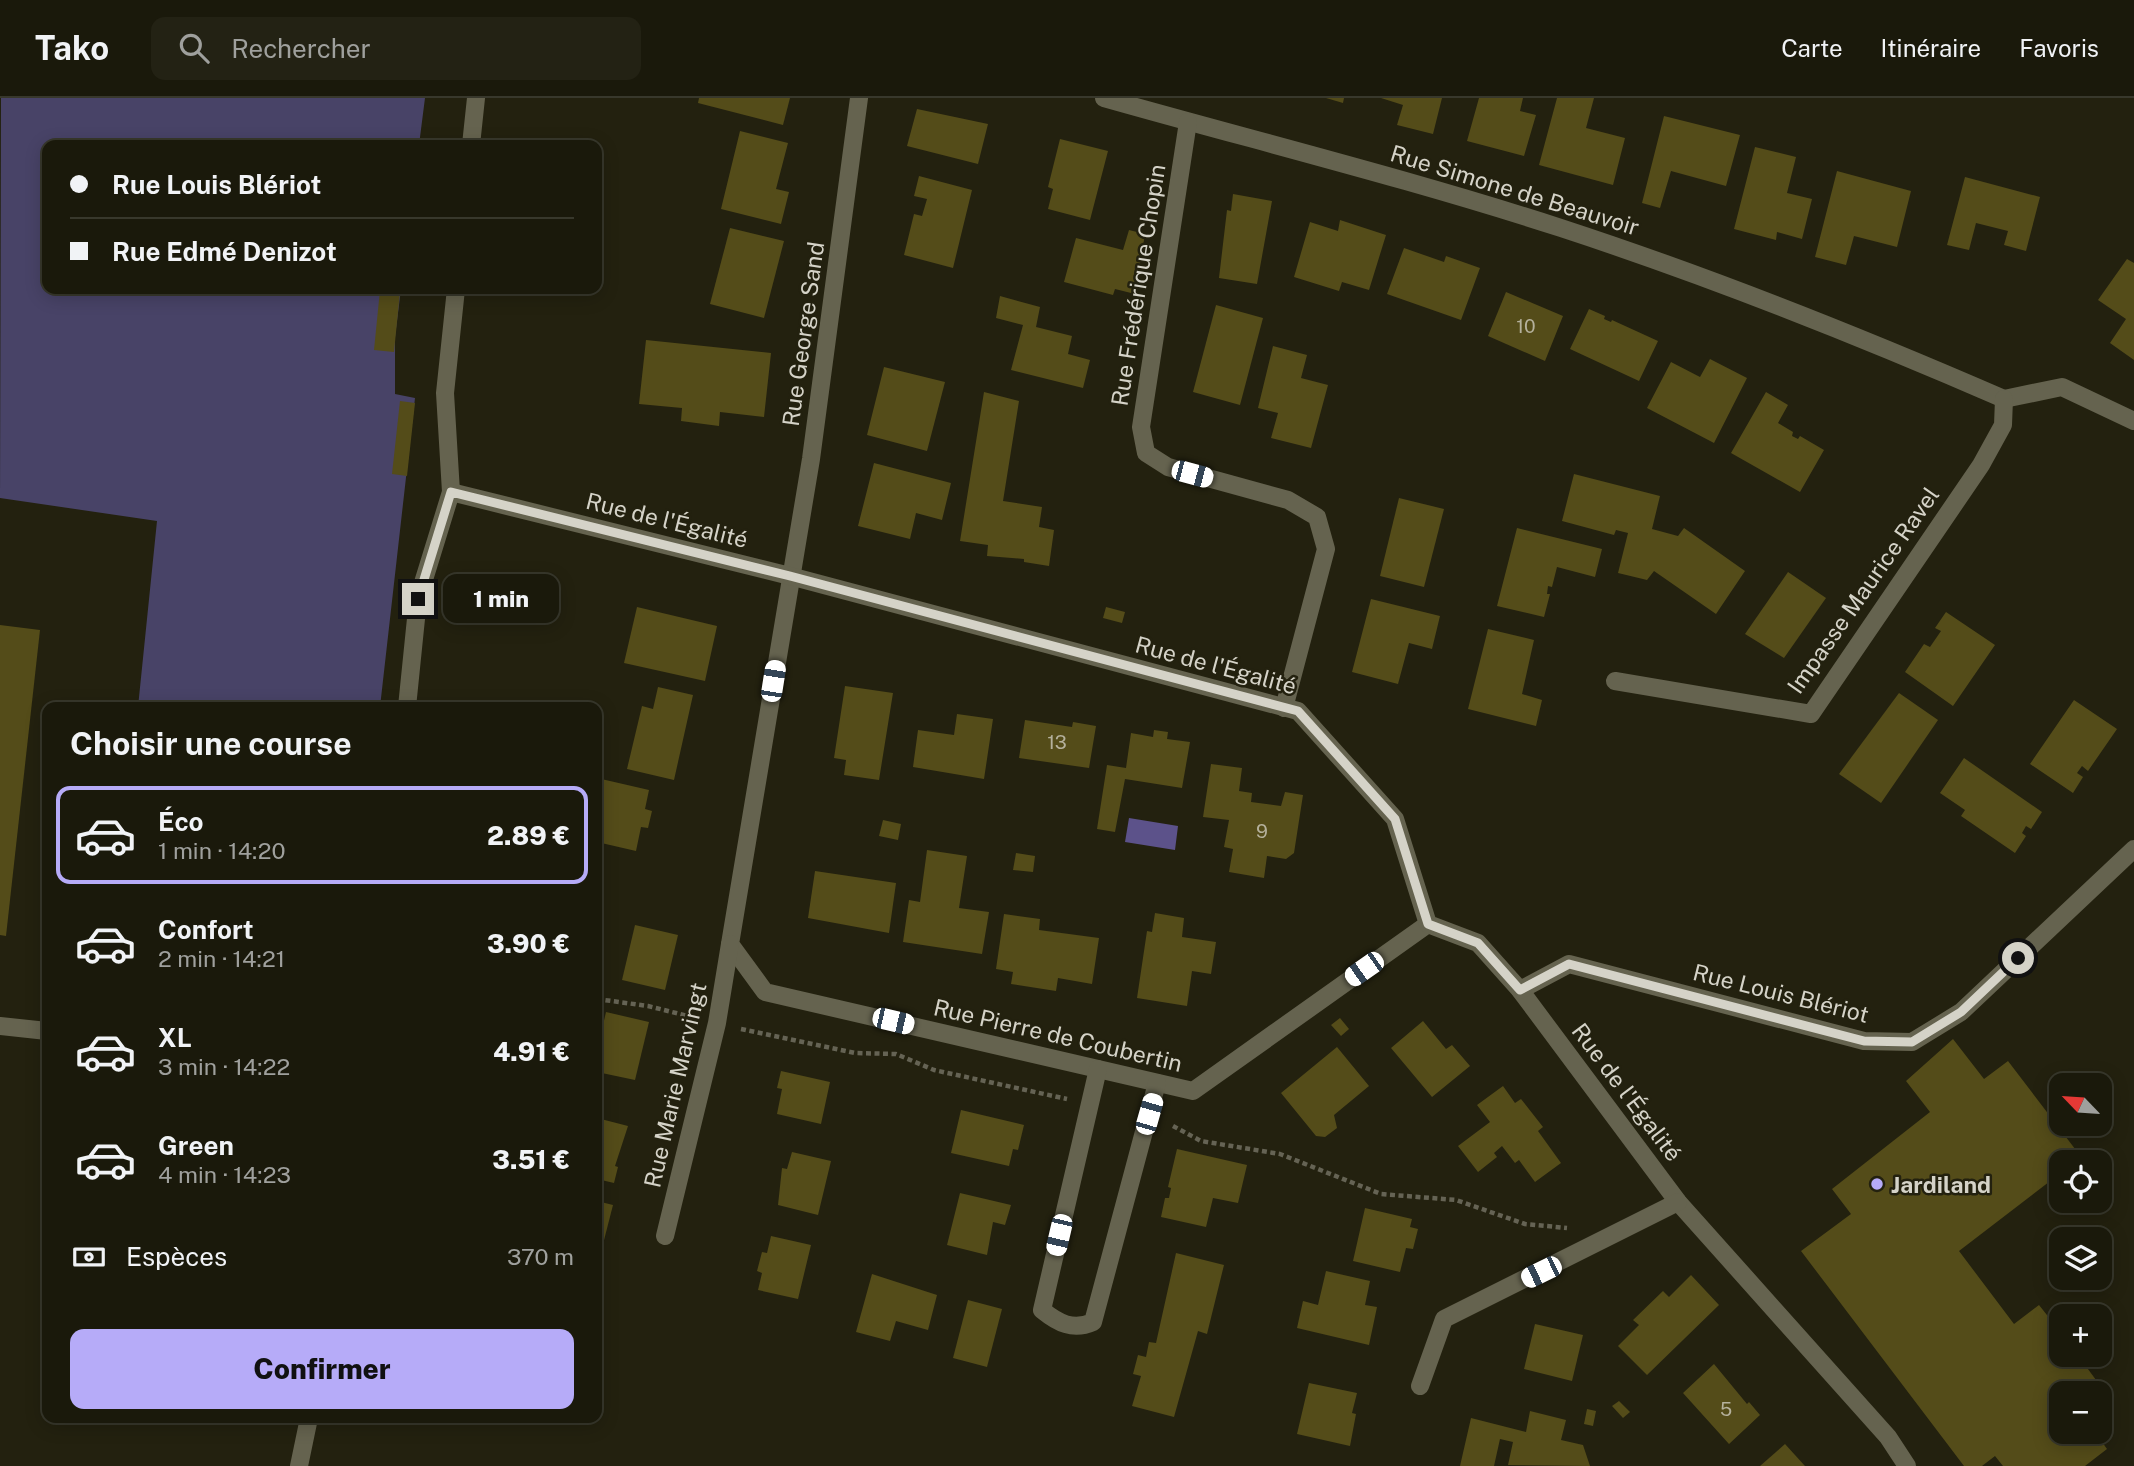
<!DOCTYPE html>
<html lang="fr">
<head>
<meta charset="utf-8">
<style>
  :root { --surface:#1a190b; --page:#232214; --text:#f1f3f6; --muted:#9fa09d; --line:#38382c; --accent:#b6abf8 }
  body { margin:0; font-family:"Public Sans",sans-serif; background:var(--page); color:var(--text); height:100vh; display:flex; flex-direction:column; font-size:26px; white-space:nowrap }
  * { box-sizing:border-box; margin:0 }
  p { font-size:23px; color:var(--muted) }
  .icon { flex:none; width:38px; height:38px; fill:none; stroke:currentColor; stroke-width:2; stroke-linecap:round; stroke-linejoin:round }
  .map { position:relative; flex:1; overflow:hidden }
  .details { position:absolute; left:42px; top:604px; width:560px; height:721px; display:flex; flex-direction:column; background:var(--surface); border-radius:14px; box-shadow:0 4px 18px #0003,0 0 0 2px var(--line) }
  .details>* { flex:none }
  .top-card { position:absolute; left:42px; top:42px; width:560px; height:154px; border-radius:14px; box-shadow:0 4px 18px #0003,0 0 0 2px var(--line); display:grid; align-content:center; height:154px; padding:0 28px; background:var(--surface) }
  .needle { width:46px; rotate:295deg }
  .tools { position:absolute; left:2049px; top:975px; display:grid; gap:14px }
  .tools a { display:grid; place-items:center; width:63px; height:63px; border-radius:14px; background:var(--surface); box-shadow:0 4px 18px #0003,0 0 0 2px var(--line); font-size:35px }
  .end { position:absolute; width:32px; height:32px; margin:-16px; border:9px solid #d5d3c8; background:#111; box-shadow:0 0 0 4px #111 }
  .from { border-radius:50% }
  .bubble { position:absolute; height:49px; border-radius:14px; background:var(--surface); box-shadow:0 4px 18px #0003,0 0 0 2px var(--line); font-size:23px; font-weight:800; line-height:49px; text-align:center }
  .car { position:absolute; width:21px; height:42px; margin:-21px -10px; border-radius:9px; box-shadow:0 0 5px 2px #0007; background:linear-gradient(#fff 24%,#345 0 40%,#fff 0 76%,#345 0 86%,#fff 0) }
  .top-card b { display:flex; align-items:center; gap:24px; height:66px; font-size:26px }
  .top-card b+b { border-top:2px solid var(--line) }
  .top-card i { width:18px; height:18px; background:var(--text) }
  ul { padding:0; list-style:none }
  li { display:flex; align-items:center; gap:21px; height:98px; margin:0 14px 10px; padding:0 14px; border:4px solid transparent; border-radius:14px }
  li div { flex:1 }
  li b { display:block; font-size:26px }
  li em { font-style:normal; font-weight:800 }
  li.selected { border-color:var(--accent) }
  li>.icon { width:63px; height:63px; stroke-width:1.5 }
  h2 { padding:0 28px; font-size:32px; line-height:84px }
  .pay { display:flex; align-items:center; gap:18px; height:77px; padding:0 28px; font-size:26px }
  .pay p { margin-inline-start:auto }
  .primary-button { display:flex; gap:14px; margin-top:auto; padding:14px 28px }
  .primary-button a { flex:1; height:80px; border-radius:14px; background:var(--accent); color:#111; font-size:28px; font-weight:800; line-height:80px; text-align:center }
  header { display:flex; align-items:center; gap:42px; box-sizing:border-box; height:98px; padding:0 35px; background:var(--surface); border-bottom:2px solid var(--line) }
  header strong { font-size:33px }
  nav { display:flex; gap:38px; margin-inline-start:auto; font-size:24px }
  .search { width:490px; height:63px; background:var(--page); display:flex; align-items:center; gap:18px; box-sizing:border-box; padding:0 24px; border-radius:14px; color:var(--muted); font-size:26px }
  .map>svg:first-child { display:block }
  .green { fill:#484367 }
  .water { fill:#5c528a }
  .building { fill:#544c19 }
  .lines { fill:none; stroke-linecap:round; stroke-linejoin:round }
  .path { stroke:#656354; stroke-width:4.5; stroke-dasharray:5 3.5; stroke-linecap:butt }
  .street { stroke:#65634f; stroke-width:18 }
  .secondary { stroke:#65634f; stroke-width:18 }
  .route { stroke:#d5d3c8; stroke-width:9 }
  .poi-dot { fill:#b6abf8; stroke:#23210f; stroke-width:2.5 }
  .labels { text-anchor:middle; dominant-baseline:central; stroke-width:5; stroke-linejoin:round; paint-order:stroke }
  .number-label { font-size:19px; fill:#b5b19c }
  .street-label { font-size:23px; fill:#d5d3c8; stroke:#23210f }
  .poi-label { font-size:23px; font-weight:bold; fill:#d5d3c8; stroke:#23210f; text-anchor:start }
</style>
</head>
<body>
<header>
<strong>Tako</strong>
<div class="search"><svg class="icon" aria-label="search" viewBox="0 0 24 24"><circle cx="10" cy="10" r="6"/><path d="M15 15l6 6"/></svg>Rechercher</div>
<nav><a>Carte</a><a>Itinéraire</a><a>Favoris</a></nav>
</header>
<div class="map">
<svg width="2134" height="1368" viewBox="0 0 2134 1368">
  <rect width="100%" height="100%" fill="#23210f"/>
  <path class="green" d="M 1,0 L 425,0 L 419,47 L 47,47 L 47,191 L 401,191 L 395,239 L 395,296 L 415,300 L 380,609 L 138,609 L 157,423 L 0,400 Z"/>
  <path class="water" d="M 1129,720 L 1178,728 L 1175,752 L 1125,744 Z"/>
  <g class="building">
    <path d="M 699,0 L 790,0 L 783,27 L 698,5 Z"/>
    <path d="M 1326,0 L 1344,0 L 1343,5 Z"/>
    <path d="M 1381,0 L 1442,0 L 1433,36 L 1397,27 L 1403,7 Z"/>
    <path d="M 1479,0 L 1523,0 L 1520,13 L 1536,17 L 1524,58 L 1467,43 Z"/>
    <path d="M 1557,0 L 1594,0 L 1586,30 L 1625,40 L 1613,87 L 1539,67 Z"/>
    <path d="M 917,11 L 988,26 L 978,66 L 907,48 Z"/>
    <path d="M 1664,18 L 1740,37 L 1726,88 L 1671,73 L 1660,110 L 1642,105 Z"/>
    <path d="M 740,33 L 788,45 L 776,91 L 789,94 L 781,126 L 721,111 Z"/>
    <path d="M 1060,41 L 1108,53 L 1090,122 L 1048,111 L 1053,91 L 1048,89 Z"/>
    <path d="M 1755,49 L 1796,59 L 1787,95 L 1812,101 L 1802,141 L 1777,134 L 1776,142 L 1734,131 Z"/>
    <path d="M 1837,73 L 1911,93 L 1897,149 L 1854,138 L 1846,167 L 1815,159 Z"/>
    <path d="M 919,78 L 972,92 L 953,170 L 904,157 L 914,116 L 922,118 L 927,101 L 914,98 Z"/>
    <path d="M 1965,79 L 2040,99 L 2026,153 L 2004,147 L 2008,133 L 1976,125 L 1969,152 L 1947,147 Z"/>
    <path d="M 1233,96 L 1272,103 L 1257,186 L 1219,180 L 1227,112 L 1231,113 Z"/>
    <path d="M 1340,122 L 1386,137 L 1369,192 L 1342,184 L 1339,193 L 1294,179 L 1310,124 L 1338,133 Z"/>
    <path d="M 730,130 L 784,143 L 764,220 L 710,206 Z"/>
    <path d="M 1129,132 L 1145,136 L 1135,196 L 1115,191 L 1113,197 L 1064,184 L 1076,140 L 1123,152 Z"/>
    <path d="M 1404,150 L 1444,164 L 1446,158 L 1480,170 L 1461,222 L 1387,196 Z"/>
    <path d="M 2127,161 L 2134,165 L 2134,262 L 2110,245 L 2126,221 L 2098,202 Z"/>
    <path d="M 380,192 L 400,194 L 394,254 L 374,252 Z"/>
    <path d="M 1506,194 L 1563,218 L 1545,263 L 1488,238 Z"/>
    <path d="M 1000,198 L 1040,209 L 1036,229 L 1072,238 L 1068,256 L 1090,262 L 1083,290 L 1011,272 L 1023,227 L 996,220 Z"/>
    <path d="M 1216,207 L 1263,220 L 1240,307 L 1193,294 Z"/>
    <path d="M 1589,211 L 1605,218 L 1604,221 L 1611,224 L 1612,222 L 1658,243 L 1639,283 L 1570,251 Z"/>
    <path d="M 646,242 L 771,255 L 764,319 L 720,314 L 719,328 L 681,323 L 682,310 L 639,306 Z"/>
    <path d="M 1273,248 L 1307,257 L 1301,280 L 1328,287 L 1311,350 L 1271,340 L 1278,315 L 1258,310 Z"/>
    <path d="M 1710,261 L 1747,280 L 1714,345 L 1647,310 L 1671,264 L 1700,279 Z"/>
    <path d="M 884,269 L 945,284 L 927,353 L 867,337 Z"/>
    <path d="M 984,294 L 1019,303 L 1003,403 L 1042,409 L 1039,429 L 1054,432 L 1049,468 L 1024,464 L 1024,461 L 987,458 L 988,447 L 960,443 Z"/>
    <path d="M 1766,294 L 1788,307 L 1778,325 L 1793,334 L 1792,338 L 1798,341 L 1800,338 L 1824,352 L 1800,394 L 1731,355 Z"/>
    <path d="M 400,303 L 415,305 L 407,378 L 392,376 Z"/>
    <path d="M 874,365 L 951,385 L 942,422 L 916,415 L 910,441 L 858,428 Z"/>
    <path d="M 1574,376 L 1660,398 L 1652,431 L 1678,438 L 1684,430 L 1745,473 L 1716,516 L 1654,473 L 1647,482 L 1618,475 L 1628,435 L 1616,432 L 1614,437 L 1562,423 Z"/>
    <path d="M 1399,400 L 1444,411 L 1424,489 L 1380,478 Z"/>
    <path d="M 1517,430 L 1602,451 L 1595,479 L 1557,469 L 1552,489 L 1548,488 L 1547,496 L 1550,496 L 1544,519 L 1497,508 Z"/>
    <path d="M 1788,474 L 1826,500 L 1784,560 L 1745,536 Z"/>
    <path d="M 1371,501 L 1440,518 L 1432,551 L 1409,545 L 1398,586 L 1352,574 Z"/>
    <path d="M 637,509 L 717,528 L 705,583 L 624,565 Z"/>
    <path d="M 1106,509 L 1125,514 L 1122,525 L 1103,520 Z"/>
    <path d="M 1946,514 L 1995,547 L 1953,608 L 1905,574 L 1924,546 L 1930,549 L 1941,533 L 1935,530 Z"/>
    <path d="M 0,527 L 40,532 L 6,838 L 0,837 Z"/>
    <path d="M 1488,531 L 1534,542 L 1522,596 L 1542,602 L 1536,628 L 1468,611 Z"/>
    <path d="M 845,588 L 893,595 L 879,682 L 844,677 L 846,662 L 834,660 Z"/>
    <path d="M 658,589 L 693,597 L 674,682 L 627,671 L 642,608 L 653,611 Z"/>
    <path d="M 1899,595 L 1938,622 L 1881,705 L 1839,676 Z"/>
    <path d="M 2074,602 L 2117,631 L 2088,673 L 2082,668 L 2077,675 L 2083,679 L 2073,695 L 2030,666 Z"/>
    <path d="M 957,616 L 993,621 L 984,681 L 913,669 L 918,632 L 954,637 Z"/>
    <path d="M 1025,622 L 1072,629 L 1073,624 L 1096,628 L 1089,670 L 1019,660 Z"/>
    <path d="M 1154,632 L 1168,634 L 1167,641 L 1190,644 L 1182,690 L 1125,681 L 1115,734 L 1097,731 L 1107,667 L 1126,670 L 1131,635 L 1153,639 Z"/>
    <path d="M 1964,660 L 2042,714 L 2031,731 L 2026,728 L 2022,735 L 2026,738 L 2015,755 L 1961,718 L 1965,712 L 1940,695 Z"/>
    <path d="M 1211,666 L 1242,670 L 1239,693 L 1252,695 L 1251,704 L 1281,708 L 1285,694 L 1303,697 L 1294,755 L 1286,761 L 1267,758 L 1264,780 L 1229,774 L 1233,751 L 1224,749 L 1229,722 L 1203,719 Z"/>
    <path d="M 597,680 L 649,692 L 645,711 L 652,713 L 648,730 L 641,729 L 636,753 L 597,744 Z"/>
    <path d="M 883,722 L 901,726 L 898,742 L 879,738 Z"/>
    <path d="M 927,752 L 967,758 L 959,810 L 989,814 L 982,856 L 903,844 L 909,802 L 920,804 Z"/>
    <path d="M 1016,755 L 1035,758 L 1033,774 L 1013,772 Z"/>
    <path d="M 815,773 L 896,785 L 889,835 L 808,820 Z"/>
    <path d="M 1155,815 L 1184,820 L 1182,839 L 1216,844 L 1211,876 L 1192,873 L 1187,908 L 1137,900 L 1147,833 L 1152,834 Z"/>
    <path d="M 1004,816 L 1040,821 L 1039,832 L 1099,840 L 1092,886 L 1058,880 L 1056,893 L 1011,886 L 1013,874 L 996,871 Z"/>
    <path d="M 635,827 L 678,837 L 665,892 L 622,882 Z"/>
    <path d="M 606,914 L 649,924 L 635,982 L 597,974 L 597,953 Z"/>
    <path d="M 1340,920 L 1349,931 L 1341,938 L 1331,927 Z"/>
    <path d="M 1423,923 L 1446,951 L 1452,947 L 1470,968 L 1432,999 L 1391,950 Z"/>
    <path d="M 1953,941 L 1984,981 L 2008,963 L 2085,1064 L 2062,1064 L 2062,1082 L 2058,1077 L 1959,1153 L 2014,1226 L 2039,1207 L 2062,1236 L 2062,1256 L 2077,1256 L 2096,1282 L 2078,1295 L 2062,1295 L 2062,1334 L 2095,1334 L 2107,1351 L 2085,1368 L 2003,1368 L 1995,1358 L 1982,1368 L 1964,1368 L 1801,1153 L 1851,1116 L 1832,1091 L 1930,1014 L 1906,983 Z"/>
    <path d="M 1337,949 L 1369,988 L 1334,1017 L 1337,1030 L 1325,1039 L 1316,1038 L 1281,995 Z"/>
    <path d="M 781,973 L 830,984 L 821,1026 L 777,1016 L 782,991 L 777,990 Z"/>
    <path d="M 1503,988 L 1515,1005 L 1521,1001 L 1543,1029 L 1538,1033 L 1561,1065 L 1535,1084 L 1519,1062 L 1515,1065 L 1502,1048 L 1494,1055 L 1497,1059 L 1478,1074 L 1458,1048 L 1490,1024 L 1477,1007 Z"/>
    <path d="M 961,1012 L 1024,1027 L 1018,1052 L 1013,1051 L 1009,1068 L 951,1055 Z"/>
    <path d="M 597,1020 L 628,1028 L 615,1068 L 618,1069 L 614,1085 L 597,1081 Z"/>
    <path d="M 1177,1051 L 1247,1067 L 1238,1105 L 1213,1100 L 1206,1129 L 1161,1119 L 1165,1100 L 1169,1100 L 1171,1090 L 1168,1089 Z"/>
    <path d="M 792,1054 L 831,1063 L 818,1117 L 778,1107 L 782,1070 L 787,1071 Z"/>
    <path d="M 960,1095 L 1011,1107 L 1005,1127 L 993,1124 L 987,1157 L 947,1147 Z"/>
    <path d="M 597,1103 L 613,1107 L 602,1150 L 597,1148 Z"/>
    <path d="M 1365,1110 L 1412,1121 L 1410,1129 L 1418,1131 L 1413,1151 L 1406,1150 L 1400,1174 L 1353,1163 Z"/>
    <path d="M 771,1138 L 811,1147 L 798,1201 L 758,1192 L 762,1175 L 757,1173 L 762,1154 L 767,1155 Z"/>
    <path d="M 1176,1155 L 1224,1167 L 1207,1236 L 1198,1233 L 1174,1319 L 1132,1308 L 1141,1278 L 1133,1276 L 1138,1257 L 1146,1259 L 1149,1244 L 1156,1245 Z"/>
    <path d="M 1326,1173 L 1370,1183 L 1365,1207 L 1377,1209 L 1369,1247 L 1297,1230 L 1303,1203 L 1318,1207 Z"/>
    <path d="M 872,1176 L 937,1197 L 928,1232 L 896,1223 L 890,1243 L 856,1234 Z"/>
    <path d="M 1691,1177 L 1719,1207 L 1647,1277 L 1618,1248 L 1639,1227 L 1633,1222 L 1663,1193 L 1669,1199 Z"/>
    <path d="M 968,1202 L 1002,1211 L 987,1269 L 953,1260 Z"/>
    <path d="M 1535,1226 L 1583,1237 L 1572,1283 L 1524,1271 Z"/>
    <path d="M 1714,1266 L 1747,1306 L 1749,1304 L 1760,1317 L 1729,1346 L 1683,1295 Z"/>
    <path d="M 1309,1285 L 1357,1295 L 1352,1315 L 1356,1316 L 1350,1348 L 1297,1336 Z"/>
    <path d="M 45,1287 L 47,1287 L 47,1319 L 44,1319 Z"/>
    <path d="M 1619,1303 L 1630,1314 L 1623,1320 L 1612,1308 Z"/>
    <path d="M 1587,1311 L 1596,1313 L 1593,1328 L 1584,1326 Z"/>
    <path d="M 1530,1313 L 1566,1322 L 1561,1342 L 1583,1347 L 1590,1368 L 1508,1367 L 1513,1344 L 1500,1341 L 1494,1368 L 1460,1368 L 1471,1320 L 1526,1334 Z"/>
    <path d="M 1785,1346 L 1805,1368 L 1760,1368 Z"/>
  </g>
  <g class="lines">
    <g class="path">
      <path d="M 597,901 L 648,908 L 692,919"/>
      <path d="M 741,931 L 855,955 L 896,956 L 934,972 L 1067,1001"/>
      <path d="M 1173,1028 L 1201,1043 L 1280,1056 L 1381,1096 L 1456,1102 L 1525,1126 L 1567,1130"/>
    </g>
    <g class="street">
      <path d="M 859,0 L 811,361 L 730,846 L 765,894 L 1193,993 L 1428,826"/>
      <path d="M 1104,0 C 1256,43 1410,81 1561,130 C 1711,179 1859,238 2004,301"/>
      <path d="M 1188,24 L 1141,329 L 1146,355 L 1168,369 L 1288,402 L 1317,419 L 1326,451 L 1284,610"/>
      <path d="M 2004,301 L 2062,289 L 2134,323"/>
      <path d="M 451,394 L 790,478 L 1298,613 L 1395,721 L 1428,826 L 1478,845 L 1520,892 L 1678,1104 L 1888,1339 L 1907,1368"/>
      <path d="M 1615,583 L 1811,616 L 1981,367 L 2003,327 L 2004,301"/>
      <path d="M 1520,892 L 1569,866 L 1864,943 L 1912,944 L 1961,914 L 2134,751"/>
      <path d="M 0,928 L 47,933"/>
      <path d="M 1098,971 L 1042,1212 C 1058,1225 1073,1233 1093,1224 L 1157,985"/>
      <path d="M 665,1138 L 717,925 L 730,846"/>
      <path d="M 1420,1288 L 1444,1221 L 1678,1104"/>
    </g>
    <g class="secondary">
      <path d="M 471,47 L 476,0"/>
      <path d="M 407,609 L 418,501 L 451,394 L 445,295 L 456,191"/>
      <path d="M 299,1368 L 309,1320"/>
    </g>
  </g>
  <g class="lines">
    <path class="route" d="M 418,501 L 451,394 L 790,478 L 1298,613 L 1395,721 L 1428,826 L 1478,845 L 1520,892 L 1569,866 L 1864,943 L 1912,944 L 1961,914 L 2018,860"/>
  </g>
  <circle class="poi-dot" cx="1877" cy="1086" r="7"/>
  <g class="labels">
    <g class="number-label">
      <text x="1526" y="228">10</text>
      <text x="1057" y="644">13</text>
      <text x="1262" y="733">9</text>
      <text x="1726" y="1311">5</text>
    </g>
    <g class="street-label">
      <text transform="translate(1515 92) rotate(17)">Rue Simone de Beauvoir</text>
      <text transform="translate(1138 187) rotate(-81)">Rue Frédérique Chopin</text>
      <text transform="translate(803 236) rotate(-82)">Rue George Sand</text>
      <text transform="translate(667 422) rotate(14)">Rue de l'Égalité</text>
      <text transform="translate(1863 492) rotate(-55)">Impasse Maurice Ravel</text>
      <text transform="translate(1216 567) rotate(15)">Rue de l'Égalité</text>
      <text transform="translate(1781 895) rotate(14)">Rue Louis Blériot</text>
      <text transform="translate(1058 937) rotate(13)">Rue Pierre de Coubertin</text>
      <text transform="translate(675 987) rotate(-77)">Rue Marie Marvingt</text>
      <text transform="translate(1627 994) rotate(53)">Rue de l'Égalité</text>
    </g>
    <g class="poi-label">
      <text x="1891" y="1086">Jardiland</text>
    </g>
  </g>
</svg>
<div class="tools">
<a><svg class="needle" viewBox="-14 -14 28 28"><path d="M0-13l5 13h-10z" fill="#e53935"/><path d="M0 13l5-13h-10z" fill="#9fa09d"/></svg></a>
<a><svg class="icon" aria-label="locate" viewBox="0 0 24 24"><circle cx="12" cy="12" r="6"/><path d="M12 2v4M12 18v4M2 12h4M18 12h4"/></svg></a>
<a><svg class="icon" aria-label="layers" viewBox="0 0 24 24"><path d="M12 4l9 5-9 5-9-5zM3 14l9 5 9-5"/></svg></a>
<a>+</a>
<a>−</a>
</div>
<i class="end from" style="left:2018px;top:860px"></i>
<i class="end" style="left:418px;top:501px"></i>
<div class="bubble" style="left:443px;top:476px;width:116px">1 min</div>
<i class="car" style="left:1192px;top:376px;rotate:105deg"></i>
<i class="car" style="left:773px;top:583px;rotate:9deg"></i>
<i class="car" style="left:1364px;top:871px;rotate:235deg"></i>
<i class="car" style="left:893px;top:923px;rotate:103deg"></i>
<i class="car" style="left:1149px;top:1016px;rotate:16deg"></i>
<i class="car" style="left:1059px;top:1137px;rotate:193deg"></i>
<i class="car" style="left:1541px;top:1174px;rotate:244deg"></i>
<div class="top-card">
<b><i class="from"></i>Rue Louis Blériot</b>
<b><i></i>Rue Edmé Denizot</b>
</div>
<section class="details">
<h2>Choisir une course</h2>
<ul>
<li class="selected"><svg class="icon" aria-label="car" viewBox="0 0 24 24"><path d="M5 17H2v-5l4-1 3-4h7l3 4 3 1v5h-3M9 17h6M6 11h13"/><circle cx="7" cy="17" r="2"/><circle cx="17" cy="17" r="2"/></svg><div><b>Éco</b><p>1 min · 14:20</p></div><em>2.89 €</em></li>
<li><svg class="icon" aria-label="car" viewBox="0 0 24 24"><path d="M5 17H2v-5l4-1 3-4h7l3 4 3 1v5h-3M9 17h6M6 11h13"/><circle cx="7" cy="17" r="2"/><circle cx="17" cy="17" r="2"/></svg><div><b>Confort</b><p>2 min · 14:21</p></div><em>3.90 €</em></li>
<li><svg class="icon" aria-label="car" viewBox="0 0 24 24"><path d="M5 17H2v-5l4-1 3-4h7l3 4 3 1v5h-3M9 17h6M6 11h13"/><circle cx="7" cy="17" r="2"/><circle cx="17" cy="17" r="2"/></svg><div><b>XL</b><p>3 min · 14:22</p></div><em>4.91 €</em></li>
<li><svg class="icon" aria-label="car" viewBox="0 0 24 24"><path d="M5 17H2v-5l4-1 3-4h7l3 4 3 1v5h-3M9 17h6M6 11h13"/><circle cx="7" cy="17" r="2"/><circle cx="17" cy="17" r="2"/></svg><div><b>Green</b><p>4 min · 14:23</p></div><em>3.51 €</em></li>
</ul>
<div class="pay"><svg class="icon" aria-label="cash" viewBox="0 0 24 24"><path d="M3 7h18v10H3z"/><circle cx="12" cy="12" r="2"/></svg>Espèces<p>370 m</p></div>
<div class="primary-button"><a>Confirmer</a></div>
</section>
</div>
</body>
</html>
